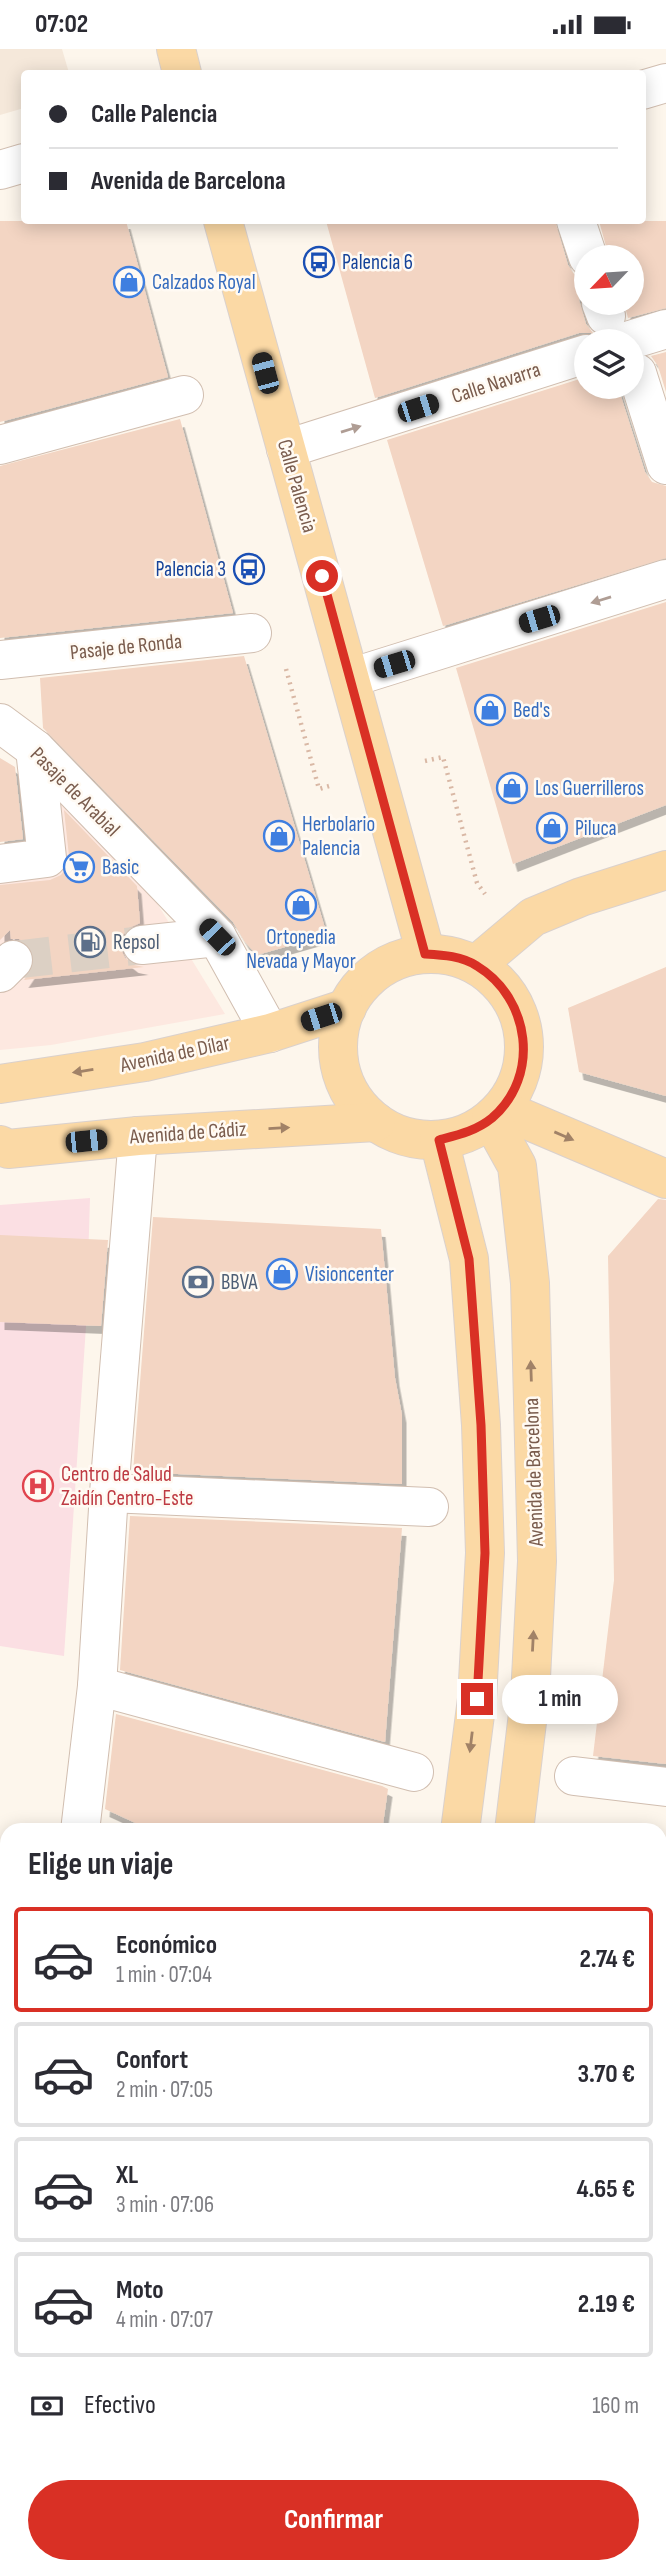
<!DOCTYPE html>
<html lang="es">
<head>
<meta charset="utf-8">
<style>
  :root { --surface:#fff; --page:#f7f7f7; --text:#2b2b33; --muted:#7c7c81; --line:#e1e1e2; --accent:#d93025 }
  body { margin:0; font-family:"Sofia Sans Condensed",sans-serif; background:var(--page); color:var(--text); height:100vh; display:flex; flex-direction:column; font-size:26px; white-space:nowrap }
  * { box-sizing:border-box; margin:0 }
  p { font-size:23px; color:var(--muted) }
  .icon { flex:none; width:38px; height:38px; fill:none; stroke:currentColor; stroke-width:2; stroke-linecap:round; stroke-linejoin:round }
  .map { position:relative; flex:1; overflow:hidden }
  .sheet { position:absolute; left:0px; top:1774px; width:667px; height:751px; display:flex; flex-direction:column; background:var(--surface); border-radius:21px 21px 0 0; box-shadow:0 4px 18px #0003 }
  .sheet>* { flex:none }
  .guide { position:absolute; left:21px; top:21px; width:625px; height:154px; border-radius:7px; box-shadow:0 4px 18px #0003; display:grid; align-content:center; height:154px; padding:0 28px; background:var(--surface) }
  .needle { width:46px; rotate:245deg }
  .fabs { position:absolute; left:574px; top:196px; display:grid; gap:14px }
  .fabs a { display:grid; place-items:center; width:70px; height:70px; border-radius:50%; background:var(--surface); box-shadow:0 4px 18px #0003; font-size:35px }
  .end { position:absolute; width:32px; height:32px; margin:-16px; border:9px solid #d93025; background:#fff; box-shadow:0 0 0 4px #fff }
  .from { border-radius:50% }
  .bubble { position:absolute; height:49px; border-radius:24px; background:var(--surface); box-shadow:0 4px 18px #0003; font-size:23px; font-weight:700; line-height:49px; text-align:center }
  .car { position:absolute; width:21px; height:42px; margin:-21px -10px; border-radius:9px; box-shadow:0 0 5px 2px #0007; background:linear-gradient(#222 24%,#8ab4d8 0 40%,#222 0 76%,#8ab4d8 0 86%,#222 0) }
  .guide b { display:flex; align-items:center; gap:24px; height:66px; font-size:26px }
  .guide b+b { border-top:2px solid var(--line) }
  .guide i { width:18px; height:18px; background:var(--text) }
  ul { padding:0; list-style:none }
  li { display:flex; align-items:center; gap:21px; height:105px; margin:0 14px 10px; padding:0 14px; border:4px solid var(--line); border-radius:7px }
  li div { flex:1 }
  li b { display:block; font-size:26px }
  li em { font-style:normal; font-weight:700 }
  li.active { border-color:var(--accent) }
  li>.icon { width:63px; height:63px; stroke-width:1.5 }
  h2 { padding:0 28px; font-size:32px; line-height:84px }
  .pay { display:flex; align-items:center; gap:18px; height:77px; padding:0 28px; font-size:26px }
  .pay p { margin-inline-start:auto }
  .button { display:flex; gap:14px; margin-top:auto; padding:14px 28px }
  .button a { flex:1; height:80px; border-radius:42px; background:var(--accent); color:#fff; font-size:28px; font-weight:700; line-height:80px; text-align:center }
  .status { display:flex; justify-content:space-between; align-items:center; height:49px; padding:0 35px; background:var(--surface); direction:ltr }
  .status svg { height:19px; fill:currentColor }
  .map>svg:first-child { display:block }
  .residential { fill:#f5e8da }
  .commercial { fill:#fde8e0 }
  .medical { fill:#fbdfe3 }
  .building { fill:#f3d5c3; filter:url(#shadow) }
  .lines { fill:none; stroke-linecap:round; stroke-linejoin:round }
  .minor-tunnel { stroke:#dcd0c4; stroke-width:38; stroke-dasharray:38 19; stroke-linecap:butt }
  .minor-casing { stroke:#d1beb0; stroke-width:40 }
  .major-casing { stroke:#dad1cd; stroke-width:40 }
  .path { stroke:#d9b8a5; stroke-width:4.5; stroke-dasharray:2 5; stroke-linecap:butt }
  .minor { stroke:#fff; stroke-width:38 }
  .major { stroke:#fbd9a5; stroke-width:38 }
  .oneway { fill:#af9d94 }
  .oneway2 { fill:#a18267 }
  .route { stroke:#d93025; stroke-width:9 }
  .labels { text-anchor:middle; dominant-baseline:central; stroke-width:5; stroke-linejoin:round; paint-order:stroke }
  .transit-label { font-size:21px; fill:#164399; stroke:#fffaf3; text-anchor:start }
  .shop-label { font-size:21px; fill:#366cbe; stroke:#fffaf3; text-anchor:start }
  .street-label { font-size:21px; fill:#7a5c4d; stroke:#fffaf3 }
  .service-label { font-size:21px; fill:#4e5e75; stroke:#fffaf3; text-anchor:start }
  .health-label { font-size:21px; fill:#be3a42; stroke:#fffaf3; text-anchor:start }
</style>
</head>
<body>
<div class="status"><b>07:02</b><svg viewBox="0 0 49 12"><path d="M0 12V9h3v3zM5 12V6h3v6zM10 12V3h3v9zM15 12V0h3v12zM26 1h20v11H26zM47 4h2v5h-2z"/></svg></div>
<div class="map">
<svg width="666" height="2524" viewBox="0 0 666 2524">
  <defs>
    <filter id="shadow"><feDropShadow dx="4.5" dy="8" stdDeviation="0" flood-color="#0004"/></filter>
  </defs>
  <rect width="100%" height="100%" fill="#fdf6ec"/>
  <path class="residential" d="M 0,0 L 62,0 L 69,24 L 24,24 L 24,59 L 0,66 Z"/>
  <path class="commercial" d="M 66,745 L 133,815 L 225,965 L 51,996 L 0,1001 L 0,821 L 57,814 L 50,747 Z"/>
  <path class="medical" d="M 90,1149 L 86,1277 L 64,1607 L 0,1597 L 0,1156 Z"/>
  <g class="building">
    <path d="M 0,172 L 126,172 L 168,328 L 0,373 Z"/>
    <path d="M 326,172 L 555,172 L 568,216 L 574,225 L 586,229 L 586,238 L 579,251 L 586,275 L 593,284 L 606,288 L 606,292 L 591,284 L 579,284 L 375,349 Z"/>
    <path d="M 599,172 L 666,172 L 666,259 L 628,269 L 624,254 L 632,254 L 632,208 L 609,208 Z"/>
    <path d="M 666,303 L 666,343 L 658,317 L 651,307 Z"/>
    <path d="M 586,328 L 586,338 L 618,338 L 645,423 L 652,433 L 666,437 L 666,509 L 443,577 L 387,391 Z"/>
    <path d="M 180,370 L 233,564 L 0,589 L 0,417 Z"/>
    <path d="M 666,553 L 666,756 L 513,815 L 456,619 Z"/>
    <path d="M 244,607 L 327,886 L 257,906 L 245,893 L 233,873 L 43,679 L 40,629 Z"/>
    <path d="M 0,709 L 15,718 L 23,790 L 0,793 Z"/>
    <path d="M 64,761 L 137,837 L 140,874 L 129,879 L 122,887 L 120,898 L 125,909 L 134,916 L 144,918 L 24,931 L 34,916 L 34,905 L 29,896 L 19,890 L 11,890 L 10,881 L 0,891 L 0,836 L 50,831 L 61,826 L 67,818 L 69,807 Z"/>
    <path d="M 666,918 L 666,1047 L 579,1023 L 568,959 Z"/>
    <path d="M 658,1150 L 666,1151 L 666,1715 L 593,1707 L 614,1531 L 608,1207 Z"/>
    <path d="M 153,1168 L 381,1180 L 395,1329 L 402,1366 L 402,1435 L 133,1423 Z"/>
    <path d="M 0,1186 L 108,1191 L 101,1277 L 0,1273 Z"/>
    <path d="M 130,1467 L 402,1479 L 385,1693 L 120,1621 Z"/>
    <path d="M 116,1665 L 382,1737 L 388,1740 L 382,1782 L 153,1782 L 105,1760 Z"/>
  </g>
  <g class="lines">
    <path class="minor-tunnel" d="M 13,911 L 142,896"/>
    <g class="minor-casing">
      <g id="minor">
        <path d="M 642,41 L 666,34"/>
        <path d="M 0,121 L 24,114"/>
        <path d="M 576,172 L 588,208"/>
        <path d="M 601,254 L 606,267"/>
        <path d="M 627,292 L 666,280"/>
        <path d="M 637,324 L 666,416"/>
        <path d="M 0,396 L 184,346"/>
        <path d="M 286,400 L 586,305"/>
        <path d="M 0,611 L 252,584"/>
        <path d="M 350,629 L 666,530"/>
        <path d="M 0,674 L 35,700 L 217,888 L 270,984"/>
        <path d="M 0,815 L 47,809 L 35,700"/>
        <path d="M 142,896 L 217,888"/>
        <path d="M 0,924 L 13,911"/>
        <path d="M 109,1444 L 429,1458"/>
        <path d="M 97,1637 L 414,1723"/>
        <path d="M 574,1727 L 666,1738"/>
        <path d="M 80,1782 L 97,1637 L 109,1444 L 138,1087"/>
        <path d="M 660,2092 L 666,2094"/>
        <path d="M 660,2156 L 666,2158"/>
        <path d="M 660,2360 L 666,2330"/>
        <path d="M 3,2470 L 7,2435"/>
        <path d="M 0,2512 L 7,2518"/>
        <path d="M 626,2524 L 628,2518"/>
      </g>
    </g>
    <g class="major-casing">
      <g id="major">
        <path d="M 176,0 L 182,24"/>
        <path d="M 223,172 L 426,905"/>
        <circle cx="431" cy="998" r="93"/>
        <path d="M 476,916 L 533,868 L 581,848 L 666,821"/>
        <path d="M 0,1035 L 145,1013 L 270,984 L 347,959"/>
        <path d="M 501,1060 L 666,1130"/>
        <path d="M 491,1070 L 517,1117 L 530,1234 L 537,1512 L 530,1648 L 514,1782"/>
        <path d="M 439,1091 L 469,1210 L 481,1376 L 485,1504 L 477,1650 L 460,1782"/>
        <path d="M 0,1096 L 8,1100 L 138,1087 L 376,1073"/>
        <path d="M 185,2524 L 188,2518"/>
        <path d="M 259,2524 L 262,2518"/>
      </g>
    </g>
    <g class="path">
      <path d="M 286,620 L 319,740 L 329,737"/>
      <path d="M 425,712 L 443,708 L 477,834 L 485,845"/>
    </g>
    <use href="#minor" class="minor"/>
    <use href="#major" class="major"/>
  </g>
  <defs><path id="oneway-solid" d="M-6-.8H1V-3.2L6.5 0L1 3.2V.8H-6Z" transform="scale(1.75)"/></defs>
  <g class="oneway">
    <use href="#oneway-solid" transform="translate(351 380) rotate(-17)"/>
    <use href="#oneway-solid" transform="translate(601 551) rotate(163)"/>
  </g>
  <g class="oneway2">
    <use href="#oneway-solid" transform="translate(83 1022) rotate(171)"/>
    <use href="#oneway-solid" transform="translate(279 1079) rotate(-3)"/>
    <use href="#oneway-solid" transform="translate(564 1087) rotate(23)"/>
    <use href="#oneway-solid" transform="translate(531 1322) rotate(-92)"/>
    <use href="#oneway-solid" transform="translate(533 1592) rotate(-87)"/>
    <use href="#oneway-solid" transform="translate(471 1693) rotate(97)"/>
  </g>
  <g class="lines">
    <path class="route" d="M 322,527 L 425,905 C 443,906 462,907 477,917 C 530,949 541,1027 492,1069 C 476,1082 458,1086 439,1091 L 469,1210 L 481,1376 L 485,1504 L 477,1650"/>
  </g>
  <defs>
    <g id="bus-ring" transform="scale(1.575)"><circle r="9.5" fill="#fffaf3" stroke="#1a4fb4" stroke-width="1.5"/><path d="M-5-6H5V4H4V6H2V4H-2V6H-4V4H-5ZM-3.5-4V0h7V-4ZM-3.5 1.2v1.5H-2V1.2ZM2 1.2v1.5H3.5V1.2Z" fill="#1a4fb4"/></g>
    <g id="shop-ring" transform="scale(1.575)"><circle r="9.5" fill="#fffaf3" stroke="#3f7fe0" stroke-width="1.5"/><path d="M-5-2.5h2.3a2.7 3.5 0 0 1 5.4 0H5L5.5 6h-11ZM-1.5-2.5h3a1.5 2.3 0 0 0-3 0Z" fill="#3f7fe0"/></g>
    <g id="supermarket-ring" transform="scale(1.575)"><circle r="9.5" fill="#fffaf3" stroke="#3f7fe0" stroke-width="1.5"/><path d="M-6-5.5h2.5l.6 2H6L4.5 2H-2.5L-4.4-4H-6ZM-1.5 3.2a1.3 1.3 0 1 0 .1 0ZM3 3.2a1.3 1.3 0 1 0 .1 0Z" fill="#3f7fe0"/></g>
    <g id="fuel-ring" transform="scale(1.575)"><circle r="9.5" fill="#fffaf3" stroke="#5c6f8a" stroke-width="1.5"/><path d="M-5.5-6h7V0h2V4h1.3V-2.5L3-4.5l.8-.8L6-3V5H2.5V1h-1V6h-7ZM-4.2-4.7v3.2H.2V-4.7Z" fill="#5c6f8a"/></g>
    <g id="bank-ring" transform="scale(1.575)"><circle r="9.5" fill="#fffaf3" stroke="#5c6f8a" stroke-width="1.5"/><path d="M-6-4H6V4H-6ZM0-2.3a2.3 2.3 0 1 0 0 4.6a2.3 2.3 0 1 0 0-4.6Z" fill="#5c6f8a"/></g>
    <g id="hospital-ring" transform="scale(1.575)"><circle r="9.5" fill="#fffaf3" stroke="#e0444e" stroke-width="1.5"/><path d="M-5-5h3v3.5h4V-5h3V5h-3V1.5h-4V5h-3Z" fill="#e0444e"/></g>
  </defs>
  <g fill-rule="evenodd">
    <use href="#bus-ring" x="319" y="213"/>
    <use href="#shop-ring" x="129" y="233"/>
    <use href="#bus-ring" x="249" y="520"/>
    <use href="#shop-ring" x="490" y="661"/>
    <use href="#shop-ring" x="512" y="739"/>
    <use href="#shop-ring" x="552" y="779"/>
    <use href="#shop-ring" x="279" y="787"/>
    <use href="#supermarket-ring" x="79" y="818"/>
    <use href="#shop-ring" x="301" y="856"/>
    <use href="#fuel-ring" x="90" y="893"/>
    <use href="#shop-ring" x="282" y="1225"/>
    <use href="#bank-ring" x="198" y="1233"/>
    <use href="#hospital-ring" x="38" y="1437"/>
  </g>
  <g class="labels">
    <g class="transit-label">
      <text x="342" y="213">Palencia 6</text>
      <text x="226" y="520" text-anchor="end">Palencia 3</text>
    </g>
    <g class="shop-label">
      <text x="152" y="233">Calzados Royal</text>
      <text x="513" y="661">Bed's</text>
      <text x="535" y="739">Los Guerrilleros</text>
      <text x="302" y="775">Herbolario<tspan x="302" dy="24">Palencia</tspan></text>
      <text x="575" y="779">Piluca</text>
      <text x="102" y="818">Basic</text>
      <text x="301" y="888" text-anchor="middle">Ortopedia<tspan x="301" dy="24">Nevada y Mayor</tspan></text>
      <text x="305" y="1225">Visioncenter</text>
    </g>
    <g class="street-label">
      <text transform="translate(496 334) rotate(-18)">Calle Navarra</text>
      <text transform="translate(297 437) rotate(74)">Calle Palencia</text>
      <text transform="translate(126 598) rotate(-6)">Pasaje de Ronda</text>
      <text transform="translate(75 743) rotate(45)">Pasaje de Arabial</text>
      <text transform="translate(175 1005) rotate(-12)">Avenida de Dílar</text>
      <text transform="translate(188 1084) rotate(-4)">Avenida de Cádiz</text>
      <text transform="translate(534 1423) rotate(-92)">Avenida de Barcelona</text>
    </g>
    <g class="service-label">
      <text x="113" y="893">Repsol</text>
      <text x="221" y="1233">BBVA</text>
    </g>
    <g class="health-label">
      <text x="61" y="1425">Centro de Salud<tspan x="61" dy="24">Zaidín Centro-Este</tspan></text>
    </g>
  </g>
</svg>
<div class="fabs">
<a><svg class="needle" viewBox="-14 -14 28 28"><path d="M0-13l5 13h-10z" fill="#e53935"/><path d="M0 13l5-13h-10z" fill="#7c7c81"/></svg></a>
<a><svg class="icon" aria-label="layers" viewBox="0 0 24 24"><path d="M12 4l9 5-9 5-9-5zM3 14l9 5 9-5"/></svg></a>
</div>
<i class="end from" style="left:322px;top:527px"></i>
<i class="end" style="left:477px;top:1650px"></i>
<div class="bubble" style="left:502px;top:1626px;width:116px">1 min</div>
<i class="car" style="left:265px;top:324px;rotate:345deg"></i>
<i class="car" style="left:418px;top:359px;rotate:72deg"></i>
<i class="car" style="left:539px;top:570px;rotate:253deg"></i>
<i class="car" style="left:394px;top:615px;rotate:253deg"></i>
<i class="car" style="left:217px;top:888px;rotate:316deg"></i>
<i class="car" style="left:321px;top:968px;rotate:252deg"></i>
<i class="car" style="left:86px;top:1092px;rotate:84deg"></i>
<div class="guide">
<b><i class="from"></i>Calle Palencia</b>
<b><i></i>Avenida de Barcelona</b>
</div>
<section class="sheet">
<h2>Elige un viaje</h2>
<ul>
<li class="active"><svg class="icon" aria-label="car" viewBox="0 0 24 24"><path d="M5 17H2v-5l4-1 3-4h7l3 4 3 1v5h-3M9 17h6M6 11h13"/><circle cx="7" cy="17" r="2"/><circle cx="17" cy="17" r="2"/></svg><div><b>Económico</b><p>1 min · 07:04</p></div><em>2.74 €</em></li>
<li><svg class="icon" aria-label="car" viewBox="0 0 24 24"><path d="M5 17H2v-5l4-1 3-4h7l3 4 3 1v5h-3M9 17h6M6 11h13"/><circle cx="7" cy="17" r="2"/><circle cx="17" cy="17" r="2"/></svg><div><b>Confort</b><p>2 min · 07:05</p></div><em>3.70 €</em></li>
<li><svg class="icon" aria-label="car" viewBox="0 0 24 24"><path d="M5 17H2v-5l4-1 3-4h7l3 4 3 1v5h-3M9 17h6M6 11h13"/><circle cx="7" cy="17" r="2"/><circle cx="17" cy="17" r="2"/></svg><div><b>XL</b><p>3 min · 07:06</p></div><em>4.65 €</em></li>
<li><svg class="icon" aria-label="car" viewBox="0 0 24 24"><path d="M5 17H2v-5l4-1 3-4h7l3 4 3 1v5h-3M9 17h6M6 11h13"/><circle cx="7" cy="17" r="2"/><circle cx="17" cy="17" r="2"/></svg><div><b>Moto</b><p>4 min · 07:07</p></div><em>2.19 €</em></li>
</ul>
<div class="pay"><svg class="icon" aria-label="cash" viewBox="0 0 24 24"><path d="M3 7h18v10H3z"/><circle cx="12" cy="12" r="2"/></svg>Efectivo<p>160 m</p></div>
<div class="button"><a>Confirmar</a></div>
</section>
</div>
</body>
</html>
